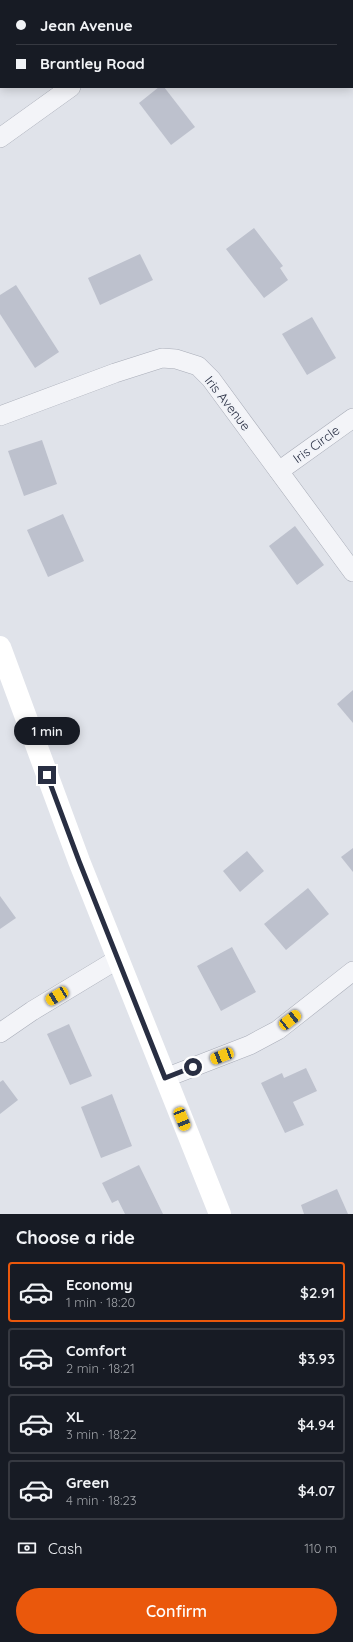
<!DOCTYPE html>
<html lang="en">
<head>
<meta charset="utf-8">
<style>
  :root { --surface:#171b24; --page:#242831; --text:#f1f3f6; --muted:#9ea1a6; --line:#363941; --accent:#ea580c }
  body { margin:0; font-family:Quicksand,sans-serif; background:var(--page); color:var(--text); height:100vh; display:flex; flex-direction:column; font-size:15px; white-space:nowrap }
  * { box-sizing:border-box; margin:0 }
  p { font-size:13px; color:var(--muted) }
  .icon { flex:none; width:22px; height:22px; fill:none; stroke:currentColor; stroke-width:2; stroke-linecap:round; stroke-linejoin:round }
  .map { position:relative; height:1214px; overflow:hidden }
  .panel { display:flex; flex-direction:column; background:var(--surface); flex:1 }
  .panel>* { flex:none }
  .hud { position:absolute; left:0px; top:0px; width:353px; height:88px; box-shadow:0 2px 10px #0003; display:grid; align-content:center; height:88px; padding:0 16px; background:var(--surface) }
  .end { position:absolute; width:18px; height:18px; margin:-9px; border:5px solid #282e42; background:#fff; box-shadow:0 0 0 2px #fff }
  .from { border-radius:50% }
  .bubble { position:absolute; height:28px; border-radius:14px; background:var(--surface); box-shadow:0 2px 10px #0003; font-size:13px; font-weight:600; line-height:28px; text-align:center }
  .car { position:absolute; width:12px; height:24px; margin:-12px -6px; border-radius:5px; box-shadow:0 0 3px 1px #0007; background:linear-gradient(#f5c518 24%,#345 0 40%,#f5c518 0 76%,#345 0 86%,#f5c518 0) }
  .hud b { display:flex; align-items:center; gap:14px; height:38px; font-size:15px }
  .hud b+b { border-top:1px solid var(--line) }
  .hud i { width:10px; height:10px; background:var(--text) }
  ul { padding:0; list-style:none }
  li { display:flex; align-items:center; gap:12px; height:60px; margin:0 8px 6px; padding:0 8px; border:2px solid var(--line); border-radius:4px }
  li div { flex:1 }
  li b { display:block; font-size:15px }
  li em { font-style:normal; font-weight:600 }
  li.current { border-color:var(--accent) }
  li>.icon { width:36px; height:36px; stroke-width:1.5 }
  h2 { padding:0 16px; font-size:18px; line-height:48px }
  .pay { display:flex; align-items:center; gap:10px; height:44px; padding:0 16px; font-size:15px }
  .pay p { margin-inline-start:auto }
  .cta { display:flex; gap:8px; margin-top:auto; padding:8px 16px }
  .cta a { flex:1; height:46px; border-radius:24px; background:var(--accent); color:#fff; font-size:16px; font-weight:600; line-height:46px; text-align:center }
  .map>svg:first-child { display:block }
  .building { fill:#bdc1cd }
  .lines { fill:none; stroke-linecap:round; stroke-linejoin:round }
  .lane-casing { stroke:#a9adb8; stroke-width:11 }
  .street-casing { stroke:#a9adb8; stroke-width:20 }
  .lane { stroke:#f3f4f8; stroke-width:10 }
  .street { stroke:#f3f4f8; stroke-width:19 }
  .secondary { stroke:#fff; stroke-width:22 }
  .route { stroke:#282e42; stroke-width:5 }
  .labels { text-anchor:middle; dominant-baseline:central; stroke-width:3; stroke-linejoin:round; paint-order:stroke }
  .street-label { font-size:13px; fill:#282e42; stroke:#f0f2f7 }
</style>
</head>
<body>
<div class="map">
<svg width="353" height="1214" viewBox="0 0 353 1214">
  <rect width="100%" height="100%" fill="#e0e3ea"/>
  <g class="building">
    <path d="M 159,87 L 164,87 L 195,127 L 171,145 L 139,103 Z"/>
    <path d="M 254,228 L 283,266 L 280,268 L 288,280 L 264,298 L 226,249 Z"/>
    <path d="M 140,254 L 153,280 L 100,305 L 88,278 Z"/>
    <path d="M 16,285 L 59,352 L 35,368 L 0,314 L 0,295 Z"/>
    <path d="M 312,317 L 336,358 L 307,375 L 282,334 Z"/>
    <path d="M 42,440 L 57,484 L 24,496 L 8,451 Z"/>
    <path d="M 63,514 L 84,561 L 48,577 L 27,530 Z"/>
    <path d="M 295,526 L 324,565 L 297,585 L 269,546 Z"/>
    <path d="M 353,690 L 353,723 L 337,704 Z"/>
    <path d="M 353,848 L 353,872 L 341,857 Z"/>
    <path d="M 247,851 L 264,871 L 240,892 L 223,871 Z"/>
    <path d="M 308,888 L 329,914 L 286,950 L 264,924 Z"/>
    <path d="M 0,896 L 16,918 L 0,929 Z"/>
    <path d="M 232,947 L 256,992 L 221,1011 L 197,966 Z"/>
    <path d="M 69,1024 L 92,1076 L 70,1085 L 47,1034 Z"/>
    <path d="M 306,1068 L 317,1091 L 293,1102 L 304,1125 L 285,1133 L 261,1083 L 282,1073 L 284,1078 Z"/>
    <path d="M 3,1080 L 18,1100 L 0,1114 L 0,1082 Z"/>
    <path d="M 112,1094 L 132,1146 L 101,1158 L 81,1107 Z"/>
    <path d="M 139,1165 L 163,1214 L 125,1214 L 118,1200 L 112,1203 L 102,1183 Z"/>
    <path d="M 337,1189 L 348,1214 L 304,1214 L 301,1205 Z"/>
  </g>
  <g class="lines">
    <g class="lane-casing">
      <path id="lane" d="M 177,0 L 178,1"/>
    </g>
    <g class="street-casing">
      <g id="street">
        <path d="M 192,1 L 194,0"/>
        <path d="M 0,138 L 71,87"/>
        <path d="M 0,416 L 115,373 L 162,358 L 176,359 L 198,366 L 211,379 L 353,572"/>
        <path d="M 279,471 L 353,418"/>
        <path d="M 0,1033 L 32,1011 L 118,959"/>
        <path d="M 165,1078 L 250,1045 L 278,1030 L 353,971"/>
      </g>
    </g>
    <use href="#lane" class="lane"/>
    <use href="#street" class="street"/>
    <path class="secondary" d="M 0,647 L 79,861 L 220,1214"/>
  </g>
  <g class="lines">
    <path class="route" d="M 47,775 L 79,861 L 165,1078 L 193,1067"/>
  </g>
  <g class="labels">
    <g class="street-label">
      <text transform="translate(228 403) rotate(52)">Iris Avenue</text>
      <text transform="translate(316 444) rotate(-36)">Iris Circle</text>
    </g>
  </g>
</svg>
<i class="end from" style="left:193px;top:1067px"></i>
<i class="end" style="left:47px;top:775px"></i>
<div class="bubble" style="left:14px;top:717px;width:66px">1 min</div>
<i class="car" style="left:57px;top:996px;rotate:239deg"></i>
<i class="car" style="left:290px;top:1020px;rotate:52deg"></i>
<i class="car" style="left:222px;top:1056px;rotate:249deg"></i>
<i class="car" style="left:182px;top:1119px;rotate:158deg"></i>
<div class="hud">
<b><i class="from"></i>Jean Avenue</b>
<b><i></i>Brantley Road</b>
</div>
</div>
<section class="panel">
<h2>Choose a ride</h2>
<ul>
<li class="current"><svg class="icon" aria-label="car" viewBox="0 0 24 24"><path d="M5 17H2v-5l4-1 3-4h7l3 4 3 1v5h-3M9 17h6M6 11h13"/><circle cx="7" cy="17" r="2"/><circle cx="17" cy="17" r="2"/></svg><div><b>Economy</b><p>1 min · 18:20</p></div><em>$2.91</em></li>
<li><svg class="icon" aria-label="car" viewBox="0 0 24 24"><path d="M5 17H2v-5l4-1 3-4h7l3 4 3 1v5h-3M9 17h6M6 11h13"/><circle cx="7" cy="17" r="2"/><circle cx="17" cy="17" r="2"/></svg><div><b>Comfort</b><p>2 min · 18:21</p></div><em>$3.93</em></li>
<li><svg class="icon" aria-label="car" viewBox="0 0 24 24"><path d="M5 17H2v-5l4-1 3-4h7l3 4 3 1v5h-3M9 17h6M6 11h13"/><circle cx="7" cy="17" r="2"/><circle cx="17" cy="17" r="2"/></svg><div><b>XL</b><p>3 min · 18:22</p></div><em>$4.94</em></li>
<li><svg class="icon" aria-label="car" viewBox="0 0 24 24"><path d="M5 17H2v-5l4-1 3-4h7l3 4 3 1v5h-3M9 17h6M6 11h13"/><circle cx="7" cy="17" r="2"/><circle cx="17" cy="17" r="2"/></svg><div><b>Green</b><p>4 min · 18:23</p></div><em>$4.07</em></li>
</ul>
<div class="pay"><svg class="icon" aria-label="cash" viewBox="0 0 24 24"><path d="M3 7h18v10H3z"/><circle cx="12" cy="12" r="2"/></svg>Cash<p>110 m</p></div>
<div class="cta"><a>Confirm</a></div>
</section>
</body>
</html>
